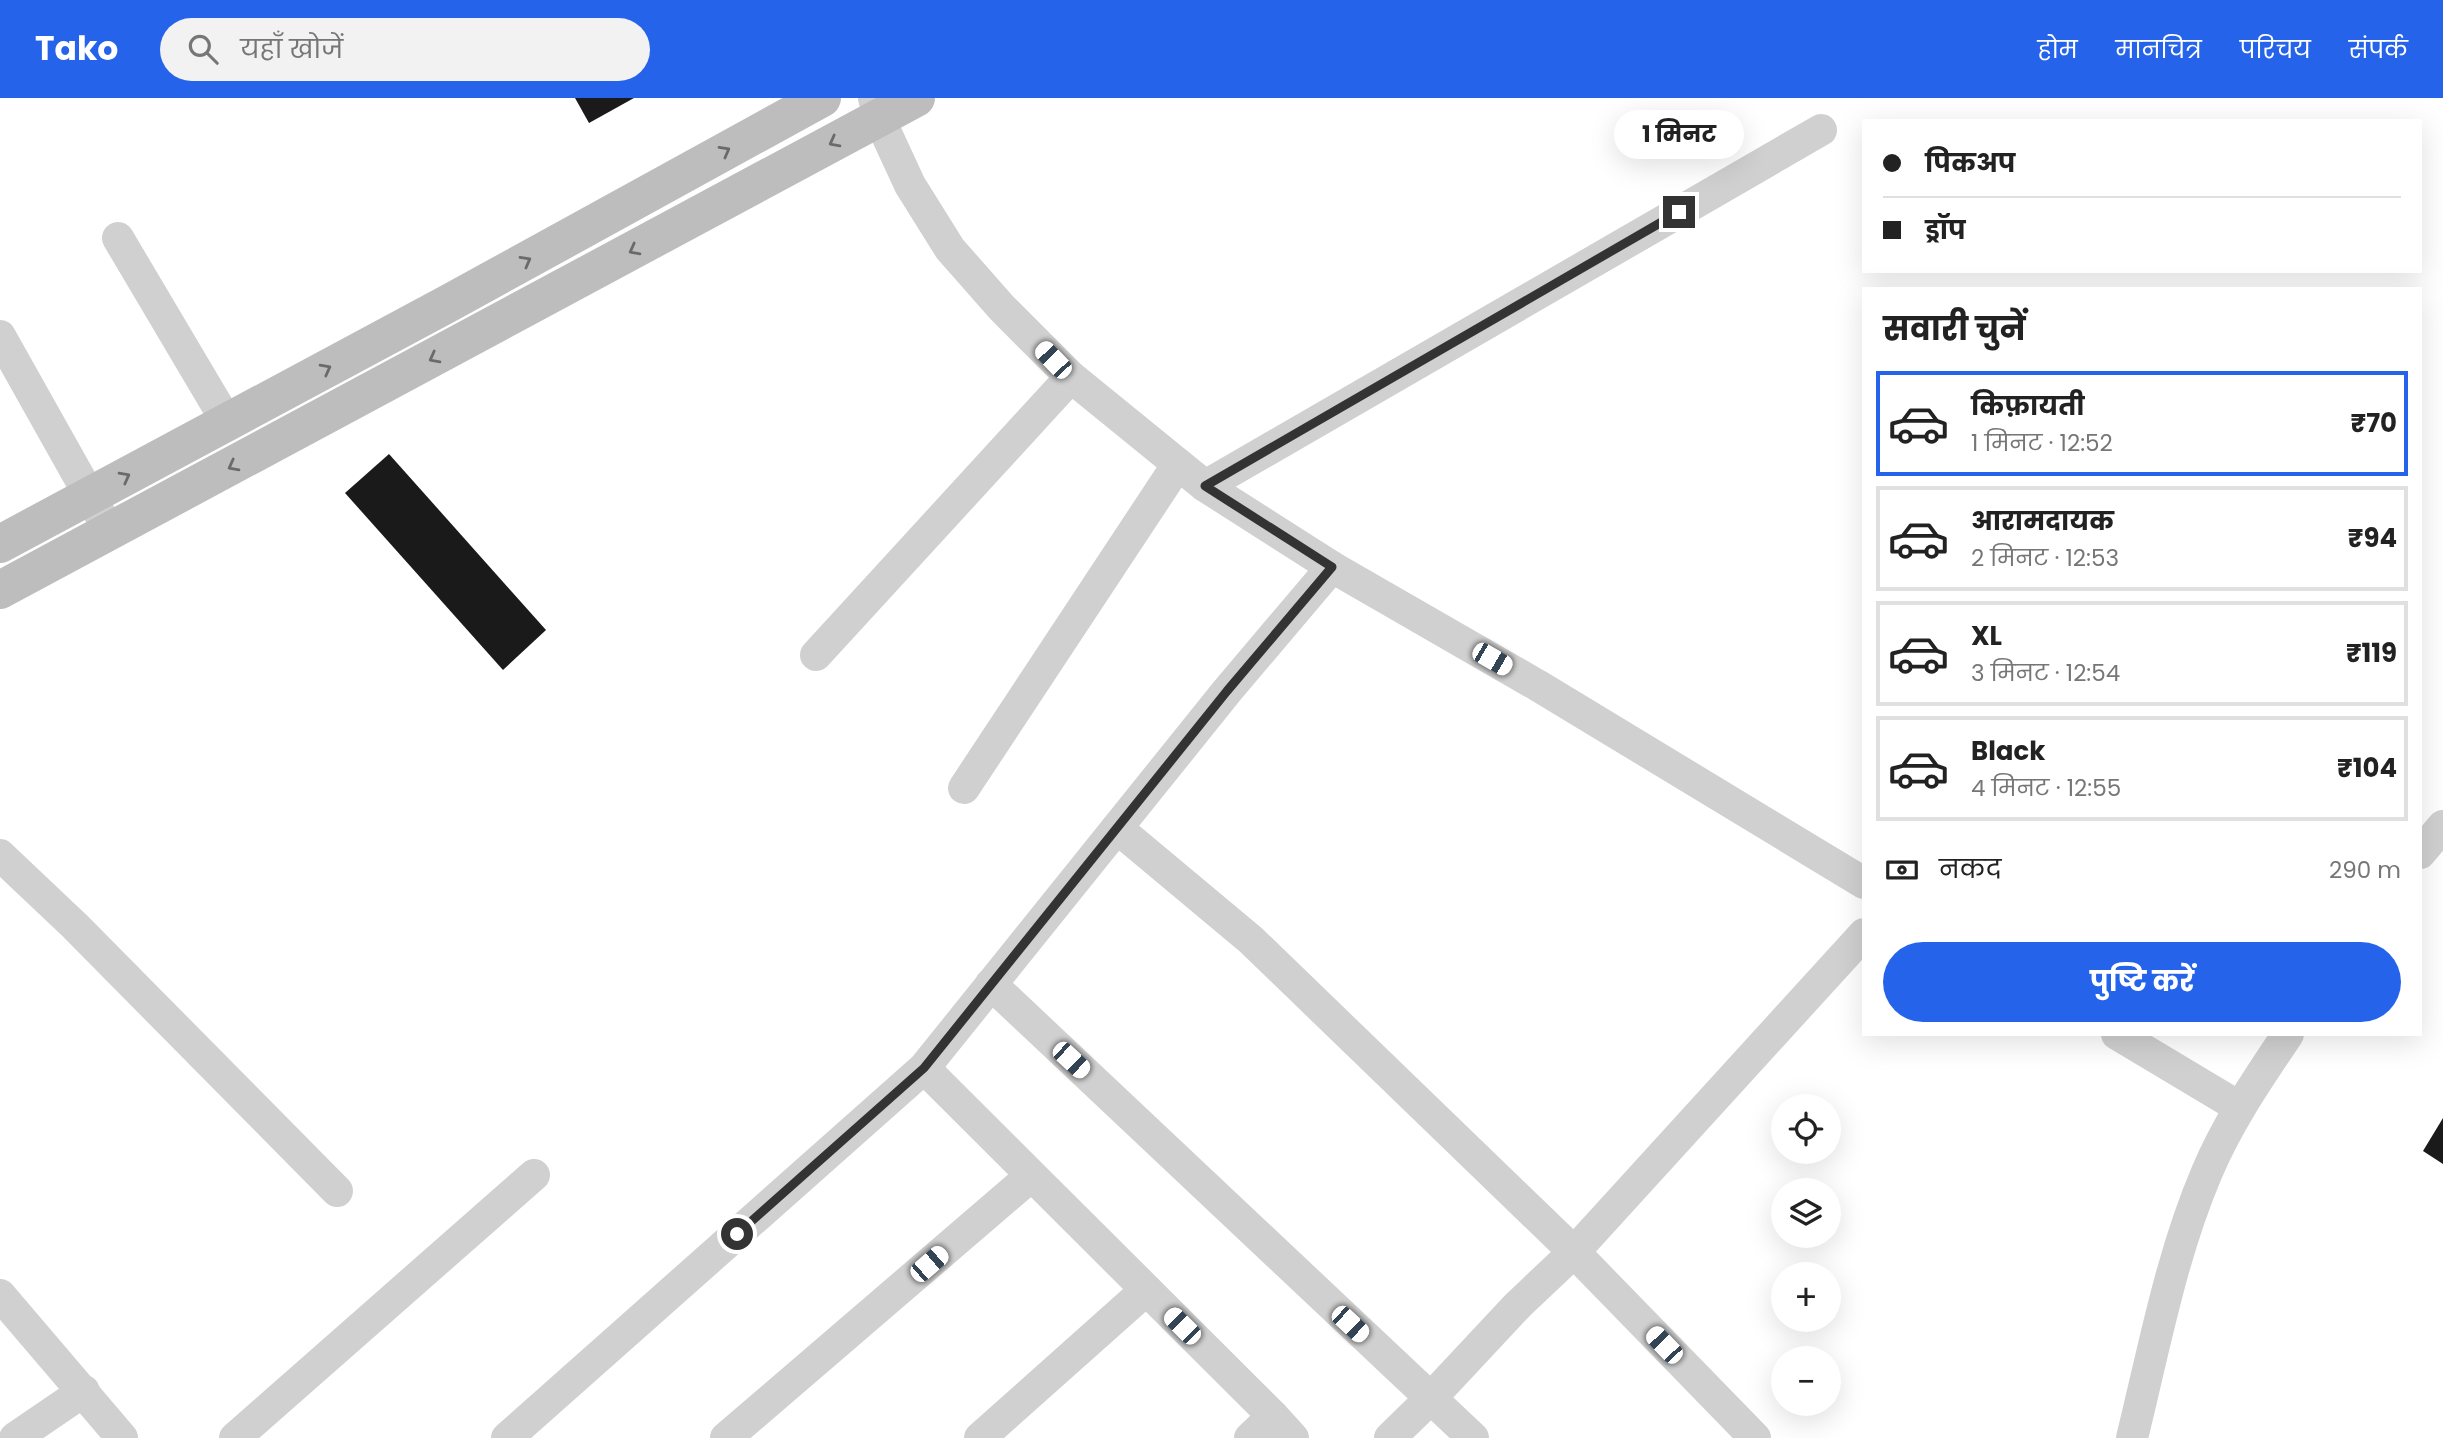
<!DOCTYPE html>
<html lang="hi">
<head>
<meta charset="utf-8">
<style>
  :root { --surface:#fff; --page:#f2f2f2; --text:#222; --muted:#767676; --line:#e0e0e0; --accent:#2563eb }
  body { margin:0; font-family:Poppins,"Noto Sans Devanagari",sans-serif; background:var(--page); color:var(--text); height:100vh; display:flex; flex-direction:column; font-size:26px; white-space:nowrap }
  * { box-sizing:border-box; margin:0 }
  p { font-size:23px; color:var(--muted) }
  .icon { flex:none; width:38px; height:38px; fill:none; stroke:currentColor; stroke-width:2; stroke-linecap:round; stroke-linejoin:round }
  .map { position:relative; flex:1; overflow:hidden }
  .details { position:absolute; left:1862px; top:189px; width:560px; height:749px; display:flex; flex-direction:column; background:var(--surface); border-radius:0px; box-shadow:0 7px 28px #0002 }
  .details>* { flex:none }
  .banner { position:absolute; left:1862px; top:21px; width:560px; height:154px; border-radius:0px; box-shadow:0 7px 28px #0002; display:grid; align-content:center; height:154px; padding:0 21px; background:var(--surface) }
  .fabs { position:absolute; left:1771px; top:996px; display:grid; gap:14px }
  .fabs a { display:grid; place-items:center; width:70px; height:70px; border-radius:50%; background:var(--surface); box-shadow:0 7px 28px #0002; font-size:35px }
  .end { position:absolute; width:32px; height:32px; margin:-16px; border:9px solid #333; background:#fff; box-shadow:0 0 0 4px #fff }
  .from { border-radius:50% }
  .bubble { position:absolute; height:49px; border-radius:24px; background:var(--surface); box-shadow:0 7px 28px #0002; font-size:23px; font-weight:700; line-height:49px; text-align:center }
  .car { position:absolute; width:21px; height:42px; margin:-21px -10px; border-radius:9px; box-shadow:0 0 5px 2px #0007; background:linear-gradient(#fff 24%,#345 0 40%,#fff 0 76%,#345 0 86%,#fff 0) }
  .banner b { display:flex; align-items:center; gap:24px; height:66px; font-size:26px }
  .banner b+b { border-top:2px solid var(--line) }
  .banner i { width:18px; height:18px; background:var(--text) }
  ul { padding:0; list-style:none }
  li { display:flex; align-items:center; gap:21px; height:105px; margin:0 14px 10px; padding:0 7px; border:4px solid var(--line); border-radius:0px }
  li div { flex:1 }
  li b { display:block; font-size:26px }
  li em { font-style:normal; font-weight:700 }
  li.active { border-color:var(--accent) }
  li>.icon { width:63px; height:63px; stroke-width:1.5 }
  h2 { padding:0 21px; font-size:32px; line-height:84px }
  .pay { display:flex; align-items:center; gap:18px; height:77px; padding:0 21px; font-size:26px }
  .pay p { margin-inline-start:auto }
  .button { display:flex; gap:14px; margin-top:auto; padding:14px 21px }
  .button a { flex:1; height:80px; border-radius:42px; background:var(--accent); color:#fff; font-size:28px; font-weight:700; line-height:80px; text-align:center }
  header { display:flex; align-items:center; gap:42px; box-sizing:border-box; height:98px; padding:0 35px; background:var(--accent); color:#fff }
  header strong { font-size:33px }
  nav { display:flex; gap:38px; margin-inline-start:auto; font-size:24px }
  .search { width:490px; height:63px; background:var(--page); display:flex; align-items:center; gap:18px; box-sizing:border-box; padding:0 24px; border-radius:38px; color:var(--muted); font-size:26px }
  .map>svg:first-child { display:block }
  .building { fill:#1a1a1a }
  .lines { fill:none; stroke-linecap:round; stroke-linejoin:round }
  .street { stroke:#d0d0d0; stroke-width:32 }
  .secondary { stroke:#bdbdbd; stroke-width:38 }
  .oneway { stroke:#6a6a6a }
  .route { stroke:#333; stroke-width:9 }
</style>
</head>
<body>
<header>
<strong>Tako</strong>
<div class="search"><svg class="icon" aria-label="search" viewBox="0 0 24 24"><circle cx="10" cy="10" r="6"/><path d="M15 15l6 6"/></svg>यहाँ खोजें</div>
<nav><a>होम</a><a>मानचित्र</a><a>परिचय</a><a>संपर्क</a></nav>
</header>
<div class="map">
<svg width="2443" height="1340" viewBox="0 0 2443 1340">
  <rect width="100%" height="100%" fill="#fff"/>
  <g class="building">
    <path d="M 575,0 L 634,0 L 589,25 Z"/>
    <path d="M 389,356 L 546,532 L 503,572 L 345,395 Z"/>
    <path d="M 2443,1020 L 2443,1066 L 2423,1053 Z"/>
  </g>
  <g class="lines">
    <g class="street">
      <path d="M 874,0 L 879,20 L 910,87 L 950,151 L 1002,210 L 1071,279 L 1205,388 L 1332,469 L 1537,587 L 1864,785"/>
      <path d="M 118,140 L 227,324"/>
      <path d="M 0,238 L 110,434"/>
      <path d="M 1205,388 L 1821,32"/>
      <path d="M 816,557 L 1071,279"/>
      <path d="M 964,690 L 1178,366"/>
      <path d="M 1117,730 L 1251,842 L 1574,1154 L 1755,1340"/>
      <path d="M 2420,755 L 2443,728"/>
      <path d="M 0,757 L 75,828 L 337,1093"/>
      <path d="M 991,886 L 1473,1340"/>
      <path d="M 2117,936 L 2239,1009"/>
      <path d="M 924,970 L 1273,1318 L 1293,1340"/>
      <path d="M 0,1197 L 122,1340"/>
      <path d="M 15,1340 L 84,1293"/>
      <path d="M 235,1340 L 534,1077"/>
      <path d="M 507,1340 L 924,970 L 1227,593 L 1332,469"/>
      <path d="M 726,1340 L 1031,1078"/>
      <path d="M 980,1340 L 1146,1192"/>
      <path d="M 1250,1340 L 1273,1318"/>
      <path d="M 1390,1340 L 1430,1301 L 1518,1207 L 1574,1154 L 1864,836"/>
      <path d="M 2132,1340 C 2154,1251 2171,1158 2207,1074 C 2228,1024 2258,981 2288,936"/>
    </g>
    <g class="secondary">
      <path d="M 0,446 L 451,204 L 822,0"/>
      <path d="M 0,492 L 916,0"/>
    </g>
  </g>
  <defs><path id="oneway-chevron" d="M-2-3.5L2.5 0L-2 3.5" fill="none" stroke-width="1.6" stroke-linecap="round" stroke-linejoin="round" transform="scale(1.75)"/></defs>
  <g class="oneway">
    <use href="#oneway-chevron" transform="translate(834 44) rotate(152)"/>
    <use href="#oneway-chevron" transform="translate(725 53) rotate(-29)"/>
    <use href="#oneway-chevron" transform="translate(634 152) rotate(152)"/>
    <use href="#oneway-chevron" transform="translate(526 163) rotate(-29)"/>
    <use href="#oneway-chevron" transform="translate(434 260) rotate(152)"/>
    <use href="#oneway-chevron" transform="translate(326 271) rotate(-28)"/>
    <use href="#oneway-chevron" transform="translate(233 368) rotate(152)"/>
    <use href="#oneway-chevron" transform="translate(125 379) rotate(-28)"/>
  </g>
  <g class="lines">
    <path class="route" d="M 737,1136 L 924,970 L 1227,593 L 1332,469 L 1205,388 L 1679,114"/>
  </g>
</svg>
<div class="fabs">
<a><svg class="icon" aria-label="locate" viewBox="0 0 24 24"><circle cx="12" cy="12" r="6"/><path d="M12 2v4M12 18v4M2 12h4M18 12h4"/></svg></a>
<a><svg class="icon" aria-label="layers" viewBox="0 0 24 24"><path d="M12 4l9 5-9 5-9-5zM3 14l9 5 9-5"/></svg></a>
<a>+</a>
<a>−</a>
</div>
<i class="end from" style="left:737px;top:1136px"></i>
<i class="end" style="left:1679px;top:114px"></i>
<div class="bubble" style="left:1614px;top:12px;width:130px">1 मिनट</div>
<i class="car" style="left:1053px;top:262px;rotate:316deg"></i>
<i class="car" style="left:1492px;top:561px;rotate:120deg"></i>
<i class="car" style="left:1071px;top:962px;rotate:133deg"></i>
<i class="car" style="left:929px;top:1166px;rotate:49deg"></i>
<i class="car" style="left:1350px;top:1226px;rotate:133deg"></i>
<i class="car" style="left:1182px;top:1228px;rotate:315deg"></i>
<i class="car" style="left:1664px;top:1247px;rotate:316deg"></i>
<div class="banner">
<b><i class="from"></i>पिकअप</b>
<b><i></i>ड्रॉप</b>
</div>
<section class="details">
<h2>सवारी चुनें</h2>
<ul>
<li class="active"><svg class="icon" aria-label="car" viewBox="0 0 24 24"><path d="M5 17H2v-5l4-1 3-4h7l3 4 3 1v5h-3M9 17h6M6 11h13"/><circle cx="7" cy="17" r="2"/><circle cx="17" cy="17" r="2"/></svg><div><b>किफ़ायती</b><p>1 मिनट · 12:52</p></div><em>₹70</em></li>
<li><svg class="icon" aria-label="car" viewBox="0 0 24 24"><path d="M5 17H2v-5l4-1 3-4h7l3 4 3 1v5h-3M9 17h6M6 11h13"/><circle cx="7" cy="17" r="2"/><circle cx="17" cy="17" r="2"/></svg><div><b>आरामदायक</b><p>2 मिनट · 12:53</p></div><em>₹94</em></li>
<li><svg class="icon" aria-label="car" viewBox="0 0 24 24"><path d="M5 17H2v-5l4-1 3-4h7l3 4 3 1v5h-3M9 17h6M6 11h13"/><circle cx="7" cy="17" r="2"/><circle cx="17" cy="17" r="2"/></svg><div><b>XL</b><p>3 मिनट · 12:54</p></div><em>₹119</em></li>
<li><svg class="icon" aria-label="car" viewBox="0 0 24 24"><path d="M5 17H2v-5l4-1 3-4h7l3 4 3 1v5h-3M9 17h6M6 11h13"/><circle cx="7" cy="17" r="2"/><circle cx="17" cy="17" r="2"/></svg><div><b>Black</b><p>4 मिनट · 12:55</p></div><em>₹104</em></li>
</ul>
<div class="pay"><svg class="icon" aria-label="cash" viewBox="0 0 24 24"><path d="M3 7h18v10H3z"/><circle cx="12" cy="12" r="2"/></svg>नकद<p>290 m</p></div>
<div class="button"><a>पुष्टि करें</a></div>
</section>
</div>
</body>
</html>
